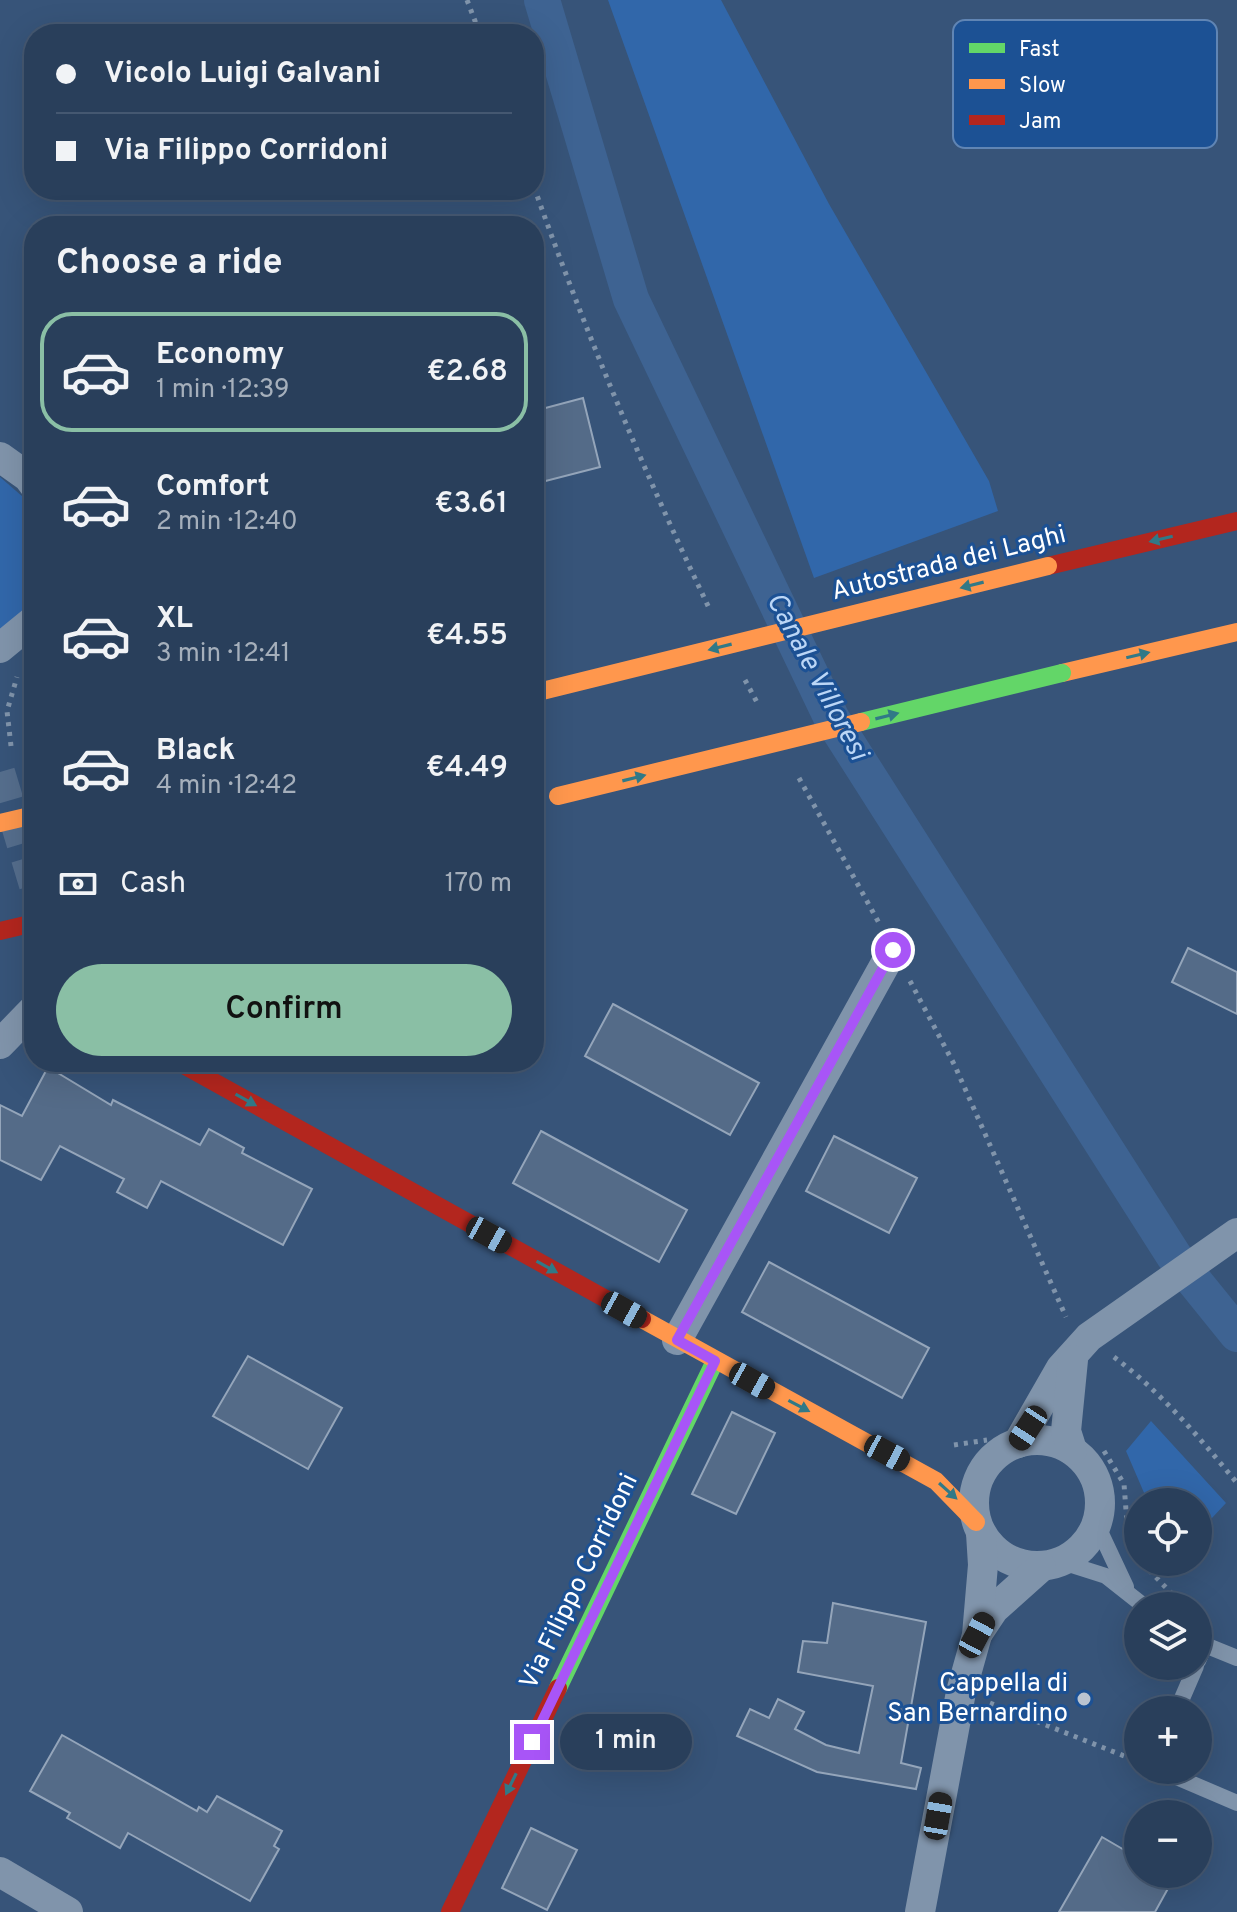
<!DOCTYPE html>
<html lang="en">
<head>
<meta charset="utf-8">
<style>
  :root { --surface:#293f5b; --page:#314661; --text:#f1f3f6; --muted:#a5afbb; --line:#455871; --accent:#8abfa5 }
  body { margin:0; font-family:Overpass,sans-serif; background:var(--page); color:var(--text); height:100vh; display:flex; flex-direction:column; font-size:30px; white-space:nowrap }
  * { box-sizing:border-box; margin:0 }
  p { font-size:26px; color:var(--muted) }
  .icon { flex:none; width:44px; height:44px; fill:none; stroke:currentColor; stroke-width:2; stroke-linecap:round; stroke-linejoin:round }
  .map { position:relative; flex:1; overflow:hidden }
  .side { position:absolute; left:24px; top:216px; width:520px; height:856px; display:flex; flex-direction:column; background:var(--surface); border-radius:32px; box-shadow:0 8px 32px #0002,0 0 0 2px var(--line) }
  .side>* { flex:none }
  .guide { position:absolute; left:24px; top:24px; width:520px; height:176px; border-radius:32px; box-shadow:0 8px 32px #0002,0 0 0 2px var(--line); display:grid; align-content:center; height:176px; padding:0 32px; background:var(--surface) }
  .tools { position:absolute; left:1124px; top:1488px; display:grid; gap:16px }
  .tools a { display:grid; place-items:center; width:88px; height:88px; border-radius:50%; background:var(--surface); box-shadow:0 8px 32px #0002,0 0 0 2px var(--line); font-size:40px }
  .end { position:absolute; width:36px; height:36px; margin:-18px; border:10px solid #a855f7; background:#fff; box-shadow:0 0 0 4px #fff }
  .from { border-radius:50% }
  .bubble { position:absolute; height:56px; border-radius:28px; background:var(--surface); box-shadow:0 8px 32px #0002,0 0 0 2px var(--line); font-size:26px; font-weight:600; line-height:56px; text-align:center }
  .car { position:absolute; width:24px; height:48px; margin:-24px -12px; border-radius:10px; box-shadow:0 0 6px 2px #0007; background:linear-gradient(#222 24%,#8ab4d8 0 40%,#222 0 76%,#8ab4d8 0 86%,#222 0) }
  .guide b { display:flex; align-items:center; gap:28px; height:76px; font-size:30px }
  .guide b+b { border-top:2px solid var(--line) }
  .guide i { width:20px; height:20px; background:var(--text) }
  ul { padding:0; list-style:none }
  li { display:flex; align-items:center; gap:24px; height:120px; margin:0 16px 12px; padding:0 16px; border:4px solid transparent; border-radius:32px }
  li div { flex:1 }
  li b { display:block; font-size:30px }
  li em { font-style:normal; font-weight:600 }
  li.on { border-color:var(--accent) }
  li>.icon { width:72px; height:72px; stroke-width:1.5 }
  h2 { padding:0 32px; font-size:36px; line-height:96px }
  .pay { display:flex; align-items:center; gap:20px; height:88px; padding:0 32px; font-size:30px }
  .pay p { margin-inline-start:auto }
  .cta { display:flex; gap:16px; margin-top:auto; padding:16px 32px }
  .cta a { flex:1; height:92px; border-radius:48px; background:var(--accent); color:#111; font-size:32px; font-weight:600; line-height:92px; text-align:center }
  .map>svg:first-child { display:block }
  .green { fill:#3167aa }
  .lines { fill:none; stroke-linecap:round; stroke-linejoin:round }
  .canal { stroke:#3e6392; stroke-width:36 }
  .building { fill:#546b88; stroke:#94a5ba; stroke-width:2 }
  .street-tunnel { stroke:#556e8d; stroke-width:30; stroke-dasharray:30 15; stroke-linecap:butt }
  .path { stroke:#8094ab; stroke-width:5; stroke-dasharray:4 6; stroke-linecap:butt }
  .lane { stroke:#8094ab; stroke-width:16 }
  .street { stroke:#8094ab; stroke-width:30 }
  .fast { stroke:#63d668; stroke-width:18 }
  .slow { stroke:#ff974d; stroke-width:18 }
  .jam { stroke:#b3261e; stroke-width:18 }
  .fast-bridge { stroke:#63d668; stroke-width:18 }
  .slow-bridge { stroke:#ff974d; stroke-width:18 }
  .oneway { fill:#317987 }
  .route { stroke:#a855f7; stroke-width:10 }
  .poi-dot { fill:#b9c3d0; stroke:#1c5194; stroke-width:3 }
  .labels { text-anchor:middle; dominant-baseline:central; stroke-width:6; stroke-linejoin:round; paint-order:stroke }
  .street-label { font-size:26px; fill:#fff; stroke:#1c5194 }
  .poi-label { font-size:26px; fill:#fff; stroke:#1c5194; text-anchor:end }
  .water-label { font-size:28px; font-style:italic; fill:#bbd6f6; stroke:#1c5194 }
  .key { fill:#1c5194; stroke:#6085b4; stroke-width:2 }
  .key-label { font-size:22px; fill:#fff }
</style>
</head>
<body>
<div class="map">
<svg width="1237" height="1912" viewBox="0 0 1237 1912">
  <rect width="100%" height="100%" fill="#375479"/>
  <g class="green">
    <path d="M 608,0 L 721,0 L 829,204 L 989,481 L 998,511 L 814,578 Z"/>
    <path d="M 0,477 L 23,497 L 34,518 L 34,591 L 25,609 L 0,632 Z"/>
    <path d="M 1151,1421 L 1226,1503 L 1198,1533 L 1198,1502 L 1148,1502 L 1126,1451 Z"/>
  </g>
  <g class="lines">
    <path class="canal" d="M 542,0 L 631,299 L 832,719 L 1174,1256 L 1237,1334"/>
  </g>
  <g class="building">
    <path d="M 583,398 L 600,467 L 534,484 L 534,411 Z"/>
    <path d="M 1188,948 L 1237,972 L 1237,1014 L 1172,982 Z"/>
    <path d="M 613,1004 L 759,1083 L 730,1135 L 585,1056 Z"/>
    <path d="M 48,1067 L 111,1105 L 113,1100 L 200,1145 L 209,1129 L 244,1148 L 242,1153 L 312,1189 L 283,1245 L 161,1181 L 147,1208 L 117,1192 L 124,1179 L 60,1146 L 41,1180 L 0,1160 L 0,1105 L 22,1116 Z"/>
    <path d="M 541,1131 L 687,1210 L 659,1262 L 513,1183 Z"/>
    <path d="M 834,1136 L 917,1178 L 889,1233 L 806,1191 Z"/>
    <path d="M 769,1262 L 929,1348 L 902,1398 L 742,1312 Z"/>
    <path d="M 248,1356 L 342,1408 L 308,1469 L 213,1416 Z"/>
    <path d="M 732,1412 L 775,1433 L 736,1514 L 692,1494 Z"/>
    <path d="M 833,1603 L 926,1622 L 901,1763 L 921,1768 L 916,1789 L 817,1772 L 737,1736 L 750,1709 L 769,1718 L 778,1699 L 804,1712 L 795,1729 L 826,1745 L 859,1753 L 873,1686 L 798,1672 L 803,1641 L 827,1643 Z"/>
    <path d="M 62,1735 L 197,1811 L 199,1807 L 207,1812 L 217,1796 L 282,1831 L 274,1846 L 279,1849 L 250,1901 L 128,1833 L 120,1848 L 67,1818 L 70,1813 L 30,1791 Z"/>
    <path d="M 531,1828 L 577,1850 L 547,1910 L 502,1888 Z"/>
    <path d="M 1102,1837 L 1138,1858 L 1138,1874 L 1176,1874 L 1155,1912 L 1059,1912 Z"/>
  </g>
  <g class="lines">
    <path class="street-tunnel" d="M 0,772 L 34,885"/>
    <g class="path">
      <path d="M 467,0 L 480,34"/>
      <path d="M 534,187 C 585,331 644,472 710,610"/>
      <path d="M 745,680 L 759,706"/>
      <path d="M 11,746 L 7,711 L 17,677"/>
      <path d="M 799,778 L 879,923"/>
      <path d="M 910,981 L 955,1066 L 1066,1317"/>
      <path d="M 1114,1357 C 1162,1393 1199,1437 1237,1483"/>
      <path d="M 954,1445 L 987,1440"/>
      <path d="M 1104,1451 L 1124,1484 L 1127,1523"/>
      <path d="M 1149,1570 L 1176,1598 L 1188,1606"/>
      <path d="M 990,1703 L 1137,1761"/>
    </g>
    <g class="lane">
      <path d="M 1097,1525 L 1126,1587"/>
      <path d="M 1062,1562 L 1106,1576 L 1144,1606"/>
      <path d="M 1198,1661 L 1205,1645 L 1237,1658"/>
      <path d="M 1177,1710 L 1196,1666"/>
      <path d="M 1160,1770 L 1237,1803"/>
    </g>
    <g class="street">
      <path d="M 0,457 L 28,477 L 34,485"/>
      <path d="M 0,648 L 34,620"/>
      <path d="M 0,1044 L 34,1009"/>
      <path d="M 677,1340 L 893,950"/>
      <circle cx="1037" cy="1503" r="63"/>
      <path d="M 1018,1443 L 1061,1368 L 1089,1337 L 1237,1233"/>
      <path d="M 1072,1450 L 1066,1431 L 1073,1360"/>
      <path d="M 978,1633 L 994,1609 L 1041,1567"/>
      <path d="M 0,1872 L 68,1912"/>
      <path d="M 920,1912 L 961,1692 L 977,1635 L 983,1565 L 981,1533"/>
    </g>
    <path class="fast" d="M 558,1688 L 715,1361"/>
    <g class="slow">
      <path d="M 1062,673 L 1237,632"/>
      <path d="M 0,823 L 34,815"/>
      <path d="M 642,1319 L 936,1481 L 976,1522"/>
    </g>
    <g class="jam">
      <path d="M 1048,566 L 1237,521"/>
      <path d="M 0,931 L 34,923"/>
      <path d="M 178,1062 L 642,1319"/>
      <path d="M 450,1912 L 558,1688"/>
    </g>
    <path class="fast-bridge" d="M 861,722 L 1062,673"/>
    <g class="slow-bridge">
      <path d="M 534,693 L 1048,566"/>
      <path d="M 558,796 L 861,722"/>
    </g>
  </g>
  <defs><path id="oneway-solid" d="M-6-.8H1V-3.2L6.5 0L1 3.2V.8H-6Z" transform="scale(2)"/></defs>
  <g class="oneway">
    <use href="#oneway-solid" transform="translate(1161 539) rotate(167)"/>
    <use href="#oneway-solid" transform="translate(972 585) rotate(166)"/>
    <use href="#oneway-solid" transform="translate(720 647) rotate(166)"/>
    <use href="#oneway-solid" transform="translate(1138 655) rotate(-13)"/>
    <use href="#oneway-solid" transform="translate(887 716) rotate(-14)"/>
    <use href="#oneway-solid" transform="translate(634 778) rotate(-14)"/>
    <use href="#oneway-solid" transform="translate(246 1100) rotate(29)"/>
    <use href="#oneway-solid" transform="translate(547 1267) rotate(29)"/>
    <use href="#oneway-solid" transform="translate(799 1406) rotate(28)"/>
    <use href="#oneway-solid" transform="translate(948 1491) rotate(42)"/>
    <use href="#oneway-solid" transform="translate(511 1784) rotate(116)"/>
  </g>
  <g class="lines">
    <path class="route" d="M 532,1742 L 715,1361 L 677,1340 L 893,950"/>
  </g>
  <circle class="poi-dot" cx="1084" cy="1699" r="8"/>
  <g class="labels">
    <g class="street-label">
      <text transform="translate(949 564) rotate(-14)">Autostrada dei Laghi</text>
      <text transform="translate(580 1582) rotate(-64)">Via Filippo Corridoni</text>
    </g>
    <g class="poi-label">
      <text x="1068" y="1684">Cappella di<tspan x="1068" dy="30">San Bernardino</tspan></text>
    </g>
    <g class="water-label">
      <text transform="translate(816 677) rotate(62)">Canale Villoresi</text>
    </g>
  </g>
  <rect x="953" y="20" width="264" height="128" rx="12" class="key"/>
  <rect x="969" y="43" width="36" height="10" fill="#63d668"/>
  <rect x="969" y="79" width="36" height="10" fill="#ff974d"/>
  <rect x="969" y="115" width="36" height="10" fill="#b3261e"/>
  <g class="key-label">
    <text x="1019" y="56">Fast</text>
    <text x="1019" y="92">Slow</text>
    <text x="1019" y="128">Jam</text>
  </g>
</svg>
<div class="tools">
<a><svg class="icon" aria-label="locate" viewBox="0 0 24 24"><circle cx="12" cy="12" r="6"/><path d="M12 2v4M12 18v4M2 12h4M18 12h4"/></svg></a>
<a><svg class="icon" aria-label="layers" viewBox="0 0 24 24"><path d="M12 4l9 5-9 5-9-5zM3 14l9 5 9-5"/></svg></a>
<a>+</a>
<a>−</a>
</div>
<i class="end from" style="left:893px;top:950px"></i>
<i class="end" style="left:532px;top:1742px"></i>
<div class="bubble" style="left:560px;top:1714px;width:132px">1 min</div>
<i class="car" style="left:489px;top:1235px;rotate:119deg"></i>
<i class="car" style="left:624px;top:1310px;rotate:119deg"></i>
<i class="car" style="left:752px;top:1381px;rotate:119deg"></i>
<i class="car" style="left:1028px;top:1428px;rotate:213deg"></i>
<i class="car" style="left:887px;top:1453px;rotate:118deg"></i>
<i class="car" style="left:977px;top:1635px;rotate:28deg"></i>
<i class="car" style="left:938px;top:1816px;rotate:10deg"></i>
<div class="guide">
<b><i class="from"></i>Vicolo Luigi Galvani</b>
<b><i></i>Via Filippo Corridoni</b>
</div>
<section class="side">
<h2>Choose a ride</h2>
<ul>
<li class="on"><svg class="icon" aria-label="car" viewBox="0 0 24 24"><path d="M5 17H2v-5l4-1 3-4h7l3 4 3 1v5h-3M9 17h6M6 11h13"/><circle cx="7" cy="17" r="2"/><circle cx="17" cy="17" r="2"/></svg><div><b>Economy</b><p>1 min · 12:39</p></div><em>€2.68</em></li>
<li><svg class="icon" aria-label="car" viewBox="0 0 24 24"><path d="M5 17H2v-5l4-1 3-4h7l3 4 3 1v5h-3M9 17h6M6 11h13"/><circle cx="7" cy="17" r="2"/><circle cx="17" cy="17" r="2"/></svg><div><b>Comfort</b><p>2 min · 12:40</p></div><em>€3.61</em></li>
<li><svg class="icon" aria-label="car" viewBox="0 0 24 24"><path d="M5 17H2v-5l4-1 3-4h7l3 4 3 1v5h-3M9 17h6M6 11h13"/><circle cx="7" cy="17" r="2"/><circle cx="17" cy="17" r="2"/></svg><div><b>XL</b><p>3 min · 12:41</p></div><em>€4.55</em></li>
<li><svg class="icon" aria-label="car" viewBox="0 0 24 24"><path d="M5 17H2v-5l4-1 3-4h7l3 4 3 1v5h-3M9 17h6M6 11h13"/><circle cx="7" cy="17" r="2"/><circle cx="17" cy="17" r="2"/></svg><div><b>Black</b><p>4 min · 12:42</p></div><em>€4.49</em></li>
</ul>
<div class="pay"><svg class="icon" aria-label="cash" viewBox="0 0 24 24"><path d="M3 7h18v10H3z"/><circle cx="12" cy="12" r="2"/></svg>Cash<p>170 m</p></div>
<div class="cta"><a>Confirm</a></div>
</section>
</div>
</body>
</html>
